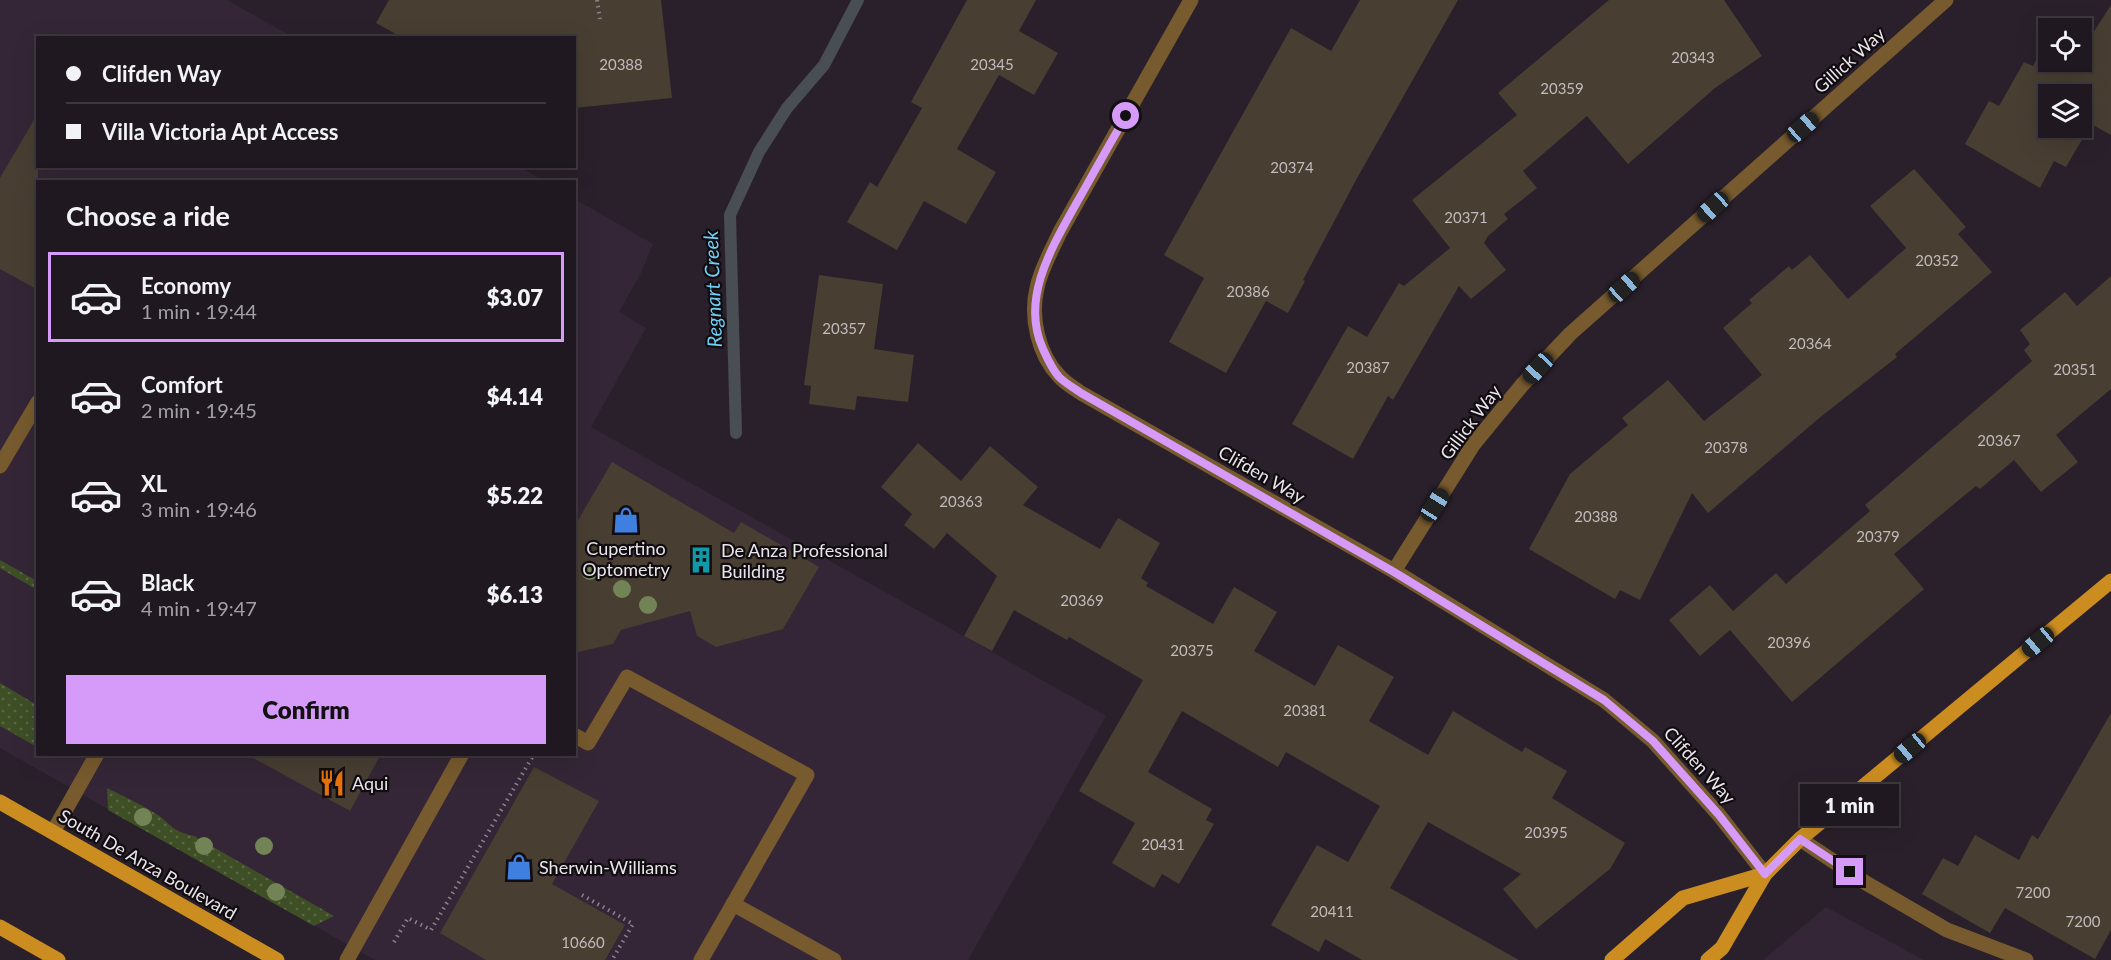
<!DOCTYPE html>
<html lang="en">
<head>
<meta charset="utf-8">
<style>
  :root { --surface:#201820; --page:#2d252d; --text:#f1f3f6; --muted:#a2a0a5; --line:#3d373e; --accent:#d69bf9 }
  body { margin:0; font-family:Lato,sans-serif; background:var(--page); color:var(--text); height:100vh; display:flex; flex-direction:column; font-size:22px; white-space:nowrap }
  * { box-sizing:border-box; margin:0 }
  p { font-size:20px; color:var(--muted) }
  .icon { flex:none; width:33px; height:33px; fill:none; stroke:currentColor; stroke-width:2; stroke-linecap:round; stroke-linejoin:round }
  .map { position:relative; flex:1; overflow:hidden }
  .panel { position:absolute; left:36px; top:180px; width:540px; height:576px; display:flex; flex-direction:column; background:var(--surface); border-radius:0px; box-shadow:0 6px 24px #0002,0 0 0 2px var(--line) }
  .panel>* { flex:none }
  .top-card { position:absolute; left:36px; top:36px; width:540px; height:132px; border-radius:0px; box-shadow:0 6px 24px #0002,0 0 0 2px var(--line); display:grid; align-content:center; height:132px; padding:0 30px; background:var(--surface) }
  .buttons { position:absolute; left:2038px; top:18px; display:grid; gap:12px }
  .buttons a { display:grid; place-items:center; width:54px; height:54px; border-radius:0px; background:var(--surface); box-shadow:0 6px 24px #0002,0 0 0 2px var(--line); font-size:30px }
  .end { position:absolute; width:27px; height:27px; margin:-14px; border:8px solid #d69bf9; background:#111; box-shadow:0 0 0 3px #111 }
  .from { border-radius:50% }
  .bubble { position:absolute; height:42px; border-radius:0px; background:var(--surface); box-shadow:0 6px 24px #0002,0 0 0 2px var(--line); font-size:20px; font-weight:800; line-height:42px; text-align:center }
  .car { position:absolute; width:18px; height:36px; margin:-18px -9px; border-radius:8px; box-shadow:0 0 4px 2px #0007; background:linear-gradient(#222 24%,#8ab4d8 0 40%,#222 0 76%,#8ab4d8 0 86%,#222 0) }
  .top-card b { display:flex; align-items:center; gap:21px; height:57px; font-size:22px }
  .top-card b+b { border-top:2px solid var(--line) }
  .top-card i { width:15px; height:15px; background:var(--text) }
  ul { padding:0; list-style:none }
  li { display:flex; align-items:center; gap:18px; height:90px; margin:0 12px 9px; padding:0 18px; border:3px solid transparent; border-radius:0px }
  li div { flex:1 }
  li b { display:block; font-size:22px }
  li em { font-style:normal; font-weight:800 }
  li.on { border-color:var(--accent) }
  li>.icon { width:54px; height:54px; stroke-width:1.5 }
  h2 { padding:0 30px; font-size:27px; line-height:72px }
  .button { display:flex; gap:12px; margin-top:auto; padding:12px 30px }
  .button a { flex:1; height:69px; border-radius:0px; background:var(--accent); color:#111; font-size:24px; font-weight:800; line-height:69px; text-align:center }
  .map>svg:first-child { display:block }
  .built { fill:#342636 }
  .grass { fill:url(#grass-dots) }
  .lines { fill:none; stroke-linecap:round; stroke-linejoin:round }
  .stream { stroke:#484e53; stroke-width:12 }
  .building { fill:#483e32; fill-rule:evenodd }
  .path { stroke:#8b838c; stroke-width:4; stroke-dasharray:1.5 4.5; stroke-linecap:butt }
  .minor { stroke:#775a2e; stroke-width:15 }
  .major { stroke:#cb8d20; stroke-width:15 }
  .tree { fill:#728455 }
  .route { stroke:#d69bf9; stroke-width:8 }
  .labels { text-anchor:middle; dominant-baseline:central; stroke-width:4.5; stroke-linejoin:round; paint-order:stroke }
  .number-label { font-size:15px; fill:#c2babd }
  .street-label { font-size:18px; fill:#eae4eb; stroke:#100c10 }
  .poi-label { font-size:18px; fill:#eae4eb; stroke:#100c10; text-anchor:start }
  .water-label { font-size:20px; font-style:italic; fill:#70cff4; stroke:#100c10 }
</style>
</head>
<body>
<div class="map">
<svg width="2111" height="960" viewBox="0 0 2111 960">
  <defs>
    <pattern id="grass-dots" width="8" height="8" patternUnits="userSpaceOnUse" patternTransform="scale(1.5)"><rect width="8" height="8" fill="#3e4f26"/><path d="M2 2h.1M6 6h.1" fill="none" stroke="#5a6846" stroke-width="1.8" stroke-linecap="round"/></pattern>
  </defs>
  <rect width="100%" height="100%" fill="#2a202b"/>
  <g class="built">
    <path d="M 0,0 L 227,0 L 293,37 L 38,38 L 38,166 L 518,166 L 544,181 L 38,182 L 38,754 L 574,754 L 575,199 L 653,244 L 641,273 L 619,312 L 646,328 L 591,427 L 1106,716 L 968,960 L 375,960 L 0,748 Z"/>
    <path d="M 1826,907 L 1924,960 L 1763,960 Z"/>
  </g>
  <g class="grass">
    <path d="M 0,560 L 37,581 L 37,590 L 0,568 Z"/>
    <path d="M 0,683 L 37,705 L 37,747 L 0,726 Z"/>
    <path d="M 107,788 C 121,795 151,809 162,818 C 174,829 177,832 194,836 L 334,916 L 314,926 L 108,810 Z"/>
  </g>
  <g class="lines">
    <path class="stream" d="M 736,433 L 730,215 L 759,152 L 787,108 L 824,65 L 858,0"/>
  </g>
  <g class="building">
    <path d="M 389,0 L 661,0 L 672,98 L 574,108 L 574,38 L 403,38 L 376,23 Z"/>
    <path d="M 967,0 L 1036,0 L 1019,31 L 1058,53 L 1034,95 L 999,75 L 957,149 L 996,172 L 966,224 L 924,201 L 897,250 L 847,222 L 870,182 L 877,187 L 922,108 L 911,102 Z"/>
    <path d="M 1360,0 L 1458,0 L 1356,180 L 1303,280 L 1305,281 L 1288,313 L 1266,301 L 1226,373 L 1169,342 L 1204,278 L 1164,255 L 1291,28 L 1331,51 Z"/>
    <path d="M 1609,0 L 1724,0 L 1762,56 L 1715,88 L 1628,164 L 1587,116 L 1523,171 L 1537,188 L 1504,214 L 1508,219 L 1488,236 L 1484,243 L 1506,270 L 1471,299 L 1459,286 L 1393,400 L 1388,396 L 1353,459 L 1292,424 L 1348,326 L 1367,337 L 1399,283 L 1404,286 L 1450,248 L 1412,200 L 1517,115 L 1498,93 Z"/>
    <path d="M 2111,5 L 2111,135 L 2091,124 L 2066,167 L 2054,161 L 2040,188 L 1965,144 L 1989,101 L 1999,106 L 2024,62 L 2033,66 L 2045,43 L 2049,45 L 2049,62 L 2082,62 L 2082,50 ZM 2049,94 L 2082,94 L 2082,128 L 2049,128 Z"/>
    <path d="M 38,113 L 38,290 L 0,269 L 0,178 Z"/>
    <path d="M 1914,169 L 1966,227 L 1958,234 L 1992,272 L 1895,354 L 1897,357 L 1818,419 L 1708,513 L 1692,493 L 1640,600 L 1620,590 L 1615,599 L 1529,549 L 1570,474 L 1628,425 L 1622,418 L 1668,380 L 1704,421 L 1762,375 L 1723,328 L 1752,303 L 1749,300 L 1789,266 L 1792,270 L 1810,255 L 1848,299 L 1906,248 L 1870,206 Z"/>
    <path d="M 819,275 L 883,284 L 874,349 L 914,355 L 908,402 L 857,396 L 855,410 L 809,404 L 811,386 L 804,385 Z"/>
    <path d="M 2111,276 L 2111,389 L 2056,435 L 2078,462 L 2041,492 L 2014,460 L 1980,489 L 1976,486 L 1960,499 L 1894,554 L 1924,589 L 1792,702 L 1730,630 L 1700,656 L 1669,620 L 1710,585 L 1733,611 L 1776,573 L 1786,584 L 1870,511 L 1865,505 L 2032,361 L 2024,350 L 2030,344 L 2020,330 L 2065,292 L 2077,306 Z"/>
    <path d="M 918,443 L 961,481 L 990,446 L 1038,487 L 1023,505 L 1100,549 L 1118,518 L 1160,543 L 1141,578 L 1148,583 L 1146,586 L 1213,624 L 1234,587 L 1277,612 L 1254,651 L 1315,686 L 1338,645 L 1394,677 L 1369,721 L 1428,755 L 1453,711 L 1522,752 L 1525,747 L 1567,771 L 1552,798 L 1625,843 L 1610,869 L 1536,929 L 1503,889 L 1521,874 L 1428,822 L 1390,888 L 1519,960 L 1362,960 L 1325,939 L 1319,952 L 1271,925 L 1317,845 L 1348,862 L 1380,806 L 1286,752 L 1278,767 L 1182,711 L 1148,772 L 1212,809 L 1206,820 L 1214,824 L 1179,884 L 1162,874 L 1154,888 L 1112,863 L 1135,823 L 1079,791 L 1143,680 L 1069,637 L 1067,640 L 1014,610 L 992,651 L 964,636 L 997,576 L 947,533 L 934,549 L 904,525 L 912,514 L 881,487 Z"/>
    <path d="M 612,462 L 734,533 L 741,522 L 819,567 L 783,629 L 716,647 L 697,636 L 690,611 L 621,630 L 613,644 L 574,653 L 574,527 Z"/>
    <path d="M 2111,713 L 2111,930 L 2095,959 L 2005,908 L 1990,933 L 1922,894 L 1943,858 L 1958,866 L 1975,835 L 2019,860 L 2032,835 L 2038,839 Z"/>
    <path d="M 246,754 L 381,754 L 350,811 Z"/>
    <path d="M 534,767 L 599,801 L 552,884 L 625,925 L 605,960 L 486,960 L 440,933 Z"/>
  </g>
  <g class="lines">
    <g class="path">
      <path d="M 597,0 L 600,19"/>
      <path d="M 582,895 L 633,924 L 612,960"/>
      <path d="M 394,942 L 408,918 L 431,930 L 534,754"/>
    </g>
    <g class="minor">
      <path d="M 1191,0 L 1060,232 C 1052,250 1041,268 1037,288 C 1030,317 1038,354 1059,376 C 1065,383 1074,388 1081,393 L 1394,571 L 1604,700 L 1653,741 L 1719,815 L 1765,874"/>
      <path d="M 0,466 L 38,402"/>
      <path d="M 1394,571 L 1473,445 L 1522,385 L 1570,334 L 1946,0"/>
      <path d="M 574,735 L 588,743 L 627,677 L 807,775 L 701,960"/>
      <path d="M 53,832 L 97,754"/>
      <path d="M 1800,839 L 1866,883 L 1947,930 L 2026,960"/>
      <path d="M 733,904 L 834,960"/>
      <path d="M 347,960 L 462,754"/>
    </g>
    <g class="major">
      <path d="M 0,802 L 277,960"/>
      <path d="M 0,927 L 58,960"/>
      <path d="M 1612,960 L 1683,898 L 1765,874"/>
      <path d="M 1708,960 L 1722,948 L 1765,874 L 1800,839 L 2111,581"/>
    </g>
  </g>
  <g class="tree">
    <circle cx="590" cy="571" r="9"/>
    <circle cx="622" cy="589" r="9"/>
    <circle cx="648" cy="605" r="9"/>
    <circle cx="143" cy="817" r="9"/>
    <circle cx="204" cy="846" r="9"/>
    <circle cx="264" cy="846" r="9"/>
    <circle cx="276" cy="892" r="9"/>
  </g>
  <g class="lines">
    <path class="route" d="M 1126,116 C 1109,145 1093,174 1076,204 C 1052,247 1020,299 1043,349 C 1047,358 1052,369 1059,377 C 1065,383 1074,388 1081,393 L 1394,572 L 1604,700 L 1653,741 L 1719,815 L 1765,874 L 1800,839 L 1850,872"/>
  </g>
  <defs>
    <g id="shop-bare" transform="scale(2.07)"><path d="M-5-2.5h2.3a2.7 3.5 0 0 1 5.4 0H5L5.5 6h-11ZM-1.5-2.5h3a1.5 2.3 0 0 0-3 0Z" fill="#3f7fe0" stroke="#100c10" stroke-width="2.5" paint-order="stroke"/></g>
    <g id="building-bare" transform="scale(2.07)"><path d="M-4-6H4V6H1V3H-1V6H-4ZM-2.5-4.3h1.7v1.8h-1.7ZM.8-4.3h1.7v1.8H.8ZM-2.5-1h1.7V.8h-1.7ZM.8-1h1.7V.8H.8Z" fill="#0f9aa8" stroke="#100c10" stroke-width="2.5" paint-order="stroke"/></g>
    <g id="restaurant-bare" transform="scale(2.07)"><path d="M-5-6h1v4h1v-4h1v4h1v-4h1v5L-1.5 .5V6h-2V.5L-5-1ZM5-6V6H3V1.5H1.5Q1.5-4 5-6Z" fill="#e8710a" stroke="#100c10" stroke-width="2.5" paint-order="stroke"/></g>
  </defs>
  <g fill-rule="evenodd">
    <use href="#shop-bare" x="626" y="520"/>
    <use href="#building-bare" x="701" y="560"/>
    <use href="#restaurant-bare" x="332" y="783"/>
    <use href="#shop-bare" x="519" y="867"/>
  </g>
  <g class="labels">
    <g class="number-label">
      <text x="1693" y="57">20343</text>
      <text x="621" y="64">20388</text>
      <text x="992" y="64">20345</text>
      <text x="1562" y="88">20359</text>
      <text x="1292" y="167">20374</text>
      <text x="1466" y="217">20371</text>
      <text x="1937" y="260">20352</text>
      <text x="1248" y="291">20386</text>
      <text x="844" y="328">20357</text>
      <text x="1810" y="343">20364</text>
      <text x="1368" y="367">20387</text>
      <text x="2075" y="369">20351</text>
      <text x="1999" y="440">20367</text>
      <text x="1726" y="447">20378</text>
      <text x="961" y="501">20363</text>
      <text x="1596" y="516">20388</text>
      <text x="1878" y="536">20379</text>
      <text x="1082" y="600">20369</text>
      <text x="1789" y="642">20396</text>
      <text x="1192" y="650">20375</text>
      <text x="1305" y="710">20381</text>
      <text x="1546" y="832">20395</text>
      <text x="1163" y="844">20431</text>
      <text x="2033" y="892">7200</text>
      <text x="1332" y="911">20411</text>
      <text x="2083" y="921">7200</text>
      <text x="583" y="942">10660</text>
    </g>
    <g class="street-label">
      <text transform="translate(1849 60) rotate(-42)">Gillick Way</text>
      <text transform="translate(1470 422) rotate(-53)">Gillick Way</text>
      <text transform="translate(1262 474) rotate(30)">Clifden Way</text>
      <text transform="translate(1700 765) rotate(48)">Clifden Way</text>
      <text transform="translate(148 864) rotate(30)">South De Anza Boulevard</text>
    </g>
    <g class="poi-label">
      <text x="626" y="548" text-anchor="middle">Cupertino<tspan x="626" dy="21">Optometry</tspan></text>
      <text x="721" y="550">De Anza Professional<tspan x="721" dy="21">Building</tspan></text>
      <text x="352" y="783">Aqui</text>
      <text x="539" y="867">Sherwin-Williams</text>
    </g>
    <g class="water-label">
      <text transform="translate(712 289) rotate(-92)">Regnart Creek</text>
    </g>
  </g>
</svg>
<div class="buttons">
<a><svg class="icon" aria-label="locate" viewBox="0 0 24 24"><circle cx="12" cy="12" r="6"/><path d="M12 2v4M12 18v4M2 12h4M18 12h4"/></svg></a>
<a><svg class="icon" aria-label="layers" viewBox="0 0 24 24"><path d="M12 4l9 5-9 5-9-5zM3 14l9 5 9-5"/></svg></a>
</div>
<i class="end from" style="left:1126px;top:116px"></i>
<i class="end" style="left:1850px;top:872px"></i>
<div class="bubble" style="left:1800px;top:784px;width:99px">1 min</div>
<i class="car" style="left:1803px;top:127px;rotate:49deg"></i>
<i class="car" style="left:1713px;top:207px;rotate:228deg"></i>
<i class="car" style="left:1624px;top:287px;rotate:48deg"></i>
<i class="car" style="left:1538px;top:368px;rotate:223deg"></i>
<i class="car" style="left:1435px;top:505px;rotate:32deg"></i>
<i class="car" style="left:2038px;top:642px;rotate:230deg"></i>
<i class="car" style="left:1910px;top:748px;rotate:230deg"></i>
<div class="top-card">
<b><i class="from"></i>Clifden Way</b>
<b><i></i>Villa Victoria Apt Access</b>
</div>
<section class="panel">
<h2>Choose a ride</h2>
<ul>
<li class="on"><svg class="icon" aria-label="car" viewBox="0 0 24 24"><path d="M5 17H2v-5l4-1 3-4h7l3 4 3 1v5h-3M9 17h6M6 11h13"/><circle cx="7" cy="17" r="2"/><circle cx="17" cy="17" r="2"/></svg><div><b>Economy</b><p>1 min · 19:44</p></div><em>$3.07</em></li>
<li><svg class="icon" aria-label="car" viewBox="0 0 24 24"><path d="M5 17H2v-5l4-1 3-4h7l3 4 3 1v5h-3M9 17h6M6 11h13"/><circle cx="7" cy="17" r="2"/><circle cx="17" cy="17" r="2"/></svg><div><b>Comfort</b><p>2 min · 19:45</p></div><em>$4.14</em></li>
<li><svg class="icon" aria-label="car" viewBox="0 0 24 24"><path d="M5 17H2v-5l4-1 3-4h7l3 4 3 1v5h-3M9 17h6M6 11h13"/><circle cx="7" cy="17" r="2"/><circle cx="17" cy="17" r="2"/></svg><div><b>XL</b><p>3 min · 19:46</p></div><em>$5.22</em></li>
<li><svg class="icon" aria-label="car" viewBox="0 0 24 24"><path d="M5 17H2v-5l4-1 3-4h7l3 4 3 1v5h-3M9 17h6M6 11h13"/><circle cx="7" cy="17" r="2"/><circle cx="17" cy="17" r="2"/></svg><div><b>Black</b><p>4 min · 19:47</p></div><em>$6.13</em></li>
</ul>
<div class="button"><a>Confirm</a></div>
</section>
</div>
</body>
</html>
